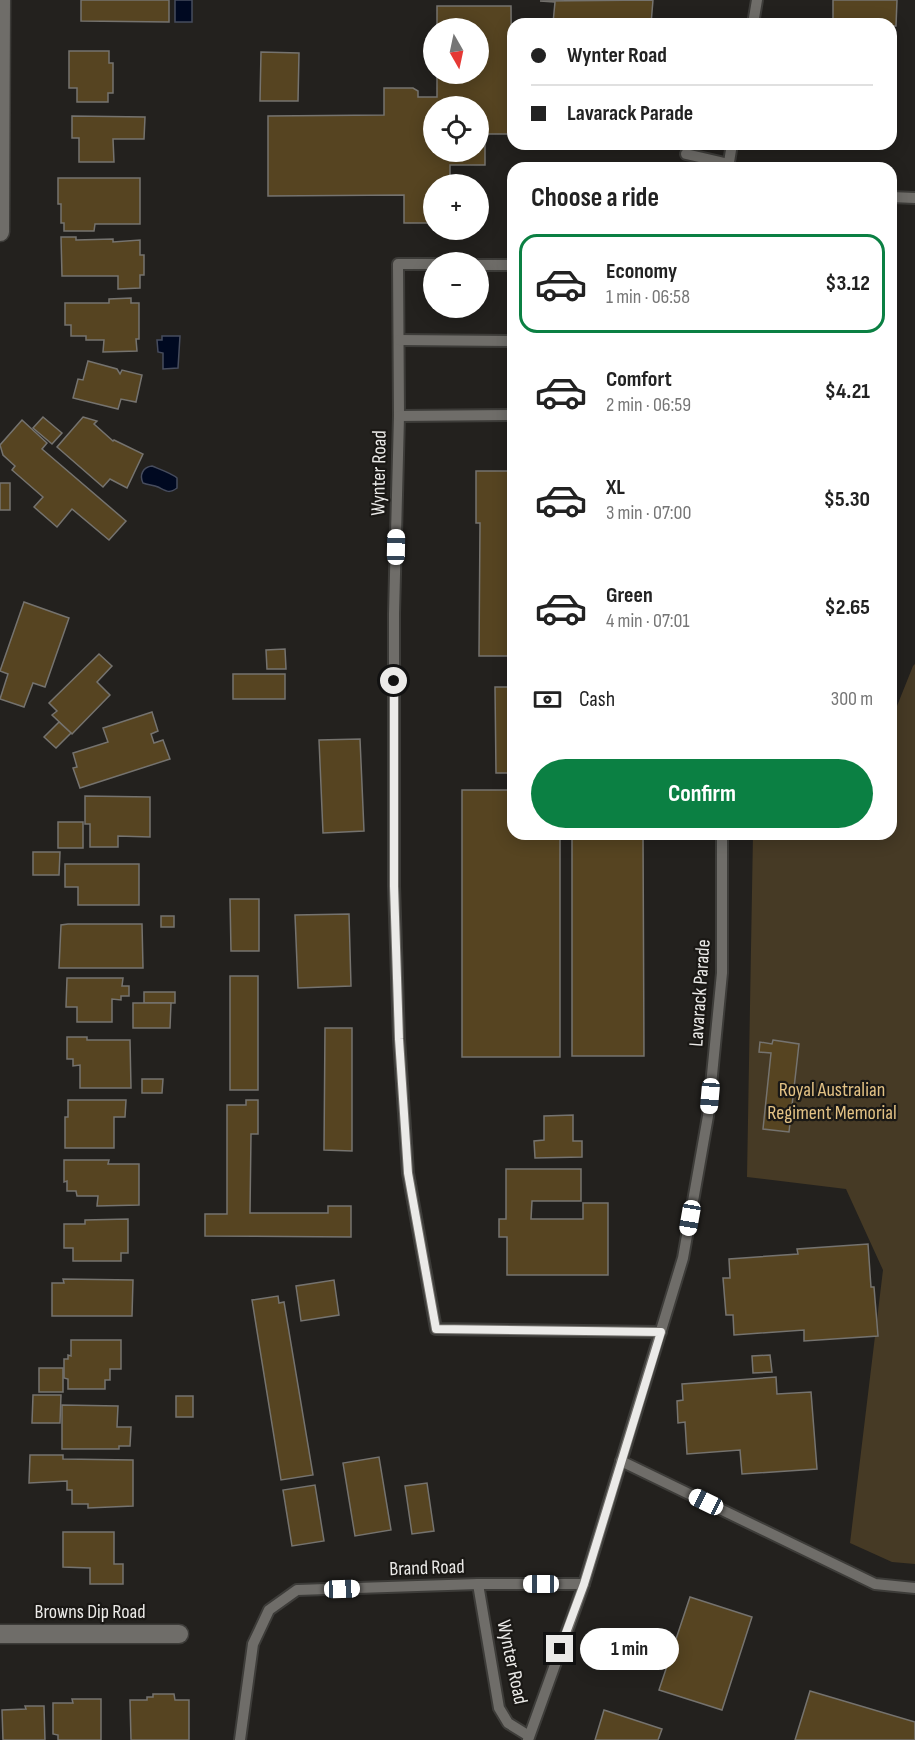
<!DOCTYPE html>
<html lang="en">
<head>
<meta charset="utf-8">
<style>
  :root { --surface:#fff; --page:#f6f6f6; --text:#222; --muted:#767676; --line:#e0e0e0; --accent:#0b8043 }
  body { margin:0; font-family:"Sofia Sans Condensed",sans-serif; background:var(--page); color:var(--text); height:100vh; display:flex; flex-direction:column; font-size:22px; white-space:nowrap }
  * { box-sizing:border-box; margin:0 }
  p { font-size:20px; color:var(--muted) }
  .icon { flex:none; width:33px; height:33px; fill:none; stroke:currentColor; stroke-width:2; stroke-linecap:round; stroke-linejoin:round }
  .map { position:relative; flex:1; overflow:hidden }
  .panel { position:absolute; left:507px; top:162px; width:390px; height:678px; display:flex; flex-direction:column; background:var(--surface); border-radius:18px; box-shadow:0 3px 15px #0003 }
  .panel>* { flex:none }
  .banner { position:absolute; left:507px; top:18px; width:390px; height:132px; border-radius:18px; box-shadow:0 3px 15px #0003; display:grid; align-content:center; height:132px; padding:0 24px; background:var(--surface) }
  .needle { width:39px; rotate:171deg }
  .fabs { position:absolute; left:423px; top:18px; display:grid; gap:12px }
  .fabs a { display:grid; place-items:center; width:66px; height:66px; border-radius:50%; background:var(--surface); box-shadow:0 3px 15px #0003; font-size:30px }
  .end { position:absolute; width:27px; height:27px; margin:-14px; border:8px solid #ebeae8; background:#111; box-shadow:0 0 0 3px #111 }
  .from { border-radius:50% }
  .bubble { position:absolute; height:42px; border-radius:21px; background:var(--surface); box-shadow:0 3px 15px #0003; font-size:20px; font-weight:700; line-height:42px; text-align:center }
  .car { position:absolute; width:18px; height:36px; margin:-18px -9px; border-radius:8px; box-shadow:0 0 4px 2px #0007; background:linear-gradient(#fff 24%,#345 0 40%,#fff 0 76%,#345 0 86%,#fff 0) }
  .banner b { display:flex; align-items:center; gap:21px; height:57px; font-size:22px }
  .banner b+b { border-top:2px solid var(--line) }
  .banner i { width:15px; height:15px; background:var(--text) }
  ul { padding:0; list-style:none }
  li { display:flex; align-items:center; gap:18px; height:99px; margin:0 12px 9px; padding:0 12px; border:3px solid transparent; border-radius:18px }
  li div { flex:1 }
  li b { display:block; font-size:22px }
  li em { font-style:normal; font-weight:700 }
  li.selected { border-color:var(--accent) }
  li>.icon { width:54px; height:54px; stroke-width:1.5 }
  h2 { padding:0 24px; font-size:27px; line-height:72px }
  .pay { display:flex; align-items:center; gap:15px; height:66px; padding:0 24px; font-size:22px }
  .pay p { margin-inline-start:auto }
  .action { display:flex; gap:12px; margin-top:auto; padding:12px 24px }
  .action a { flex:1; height:69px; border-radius:36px; background:var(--accent); color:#fff; font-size:24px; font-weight:700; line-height:69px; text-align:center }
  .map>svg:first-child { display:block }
  .green { fill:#463a25 }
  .water { fill:#000921; stroke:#464c5d; stroke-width:1.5 }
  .building { fill:#564421; stroke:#75736f; stroke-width:1.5; fill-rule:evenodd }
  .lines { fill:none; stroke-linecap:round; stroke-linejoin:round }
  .service-casing { stroke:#3d3c39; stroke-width:14 }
  .minor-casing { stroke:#3d3c39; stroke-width:21 }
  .service { stroke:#6f6d69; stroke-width:10 }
  .minor { stroke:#6f6d69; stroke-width:18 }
  .route { stroke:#ebeae8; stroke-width:8 }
  .labels { text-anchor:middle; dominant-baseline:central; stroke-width:4.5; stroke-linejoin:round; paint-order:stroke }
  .street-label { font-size:20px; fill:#ebeae8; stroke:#1a1815 }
  .park-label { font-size:20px; fill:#e3c285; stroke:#1a1815 }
</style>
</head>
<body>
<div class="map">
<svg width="915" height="1740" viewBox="0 0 915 1740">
  <rect width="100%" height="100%" fill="#23211e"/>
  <path class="green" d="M 915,664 L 915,1564 L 892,1562 L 850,1543 L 883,1270 L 846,1189 L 747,1177 L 753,834 L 891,834 L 891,721 L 913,666 Z"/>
  <g class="water">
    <rect x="175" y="0" width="17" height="22"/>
    <path d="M 162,336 L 180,336 L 178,368 L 163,369 L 163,353 L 158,352 L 157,340 L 162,340 Z"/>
    <path d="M 152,466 C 159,469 173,474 177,478 L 177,488 C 169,494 166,491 158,487 C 154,485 148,485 143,483 C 139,475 143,467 152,466 Z"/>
  </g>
  <g class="building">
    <path d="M 81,0 L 169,0 L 169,22 L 81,21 Z"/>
    <path d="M 653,0 L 651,24 L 553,23 L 555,2 L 540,1 Z"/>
    <path d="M 833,0 L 897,0 L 896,26 L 891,26 L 891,24 L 833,24 Z"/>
    <path d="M 437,6 L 511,6 L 512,134 L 485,134 L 485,165 L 450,165 L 450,184 L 434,184 L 434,223 L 404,223 L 404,195 L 268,196 L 268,116 L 384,115 L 384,88 L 413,88 L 418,91 L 418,97 L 437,97 L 437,74 L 478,74 L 478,28 L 437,28 ZM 434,106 L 478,106 L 478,152 L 434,152 Z"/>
    <path d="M 69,51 L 109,51 L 109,63 L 113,63 L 113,93 L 108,93 L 108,102 L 77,102 L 77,88 L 69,88 Z"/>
    <path d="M 261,52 L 299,53 L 298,101 L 260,101 Z"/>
    <path d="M 72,116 L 145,117 L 144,139 L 113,139 L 114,162 L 79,162 L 79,138 L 72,138 Z"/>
    <path d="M 58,178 L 140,178 L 140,224 L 95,224 L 94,231 L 64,231 L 64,223 L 61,223 L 61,204 L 58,204 Z"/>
    <path d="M 61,237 L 76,237 L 76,240 L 113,239 L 113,242 L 140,240 L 140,255 L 144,255 L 144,275 L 140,275 L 140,288 L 118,289 L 118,276 L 62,276 Z"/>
    <path d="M 131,298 L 131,303 L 139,303 L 139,339 L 136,339 L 137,351 L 103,352 L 104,340 L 86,340 L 86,336 L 71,336 L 71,325 L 65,325 L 65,303 L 109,303 L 109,299 Z"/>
    <path d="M 88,361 L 117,369 L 120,374 L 122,370 L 142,375 L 136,402 L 121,399 L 118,409 L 73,398 L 78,379 L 83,380 Z"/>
    <path d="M 43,417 L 62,433 L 52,444 L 33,428 Z"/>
    <path d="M 83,417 L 97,421 L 94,424 L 113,441 L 114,440 L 143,454 L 127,488 L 110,479 L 103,487 L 57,447 Z"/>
    <path d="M 22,420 L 47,443 L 42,449 L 126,521 L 109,540 L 72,509 L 57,527 L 34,507 L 43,497 L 12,470 L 15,466 L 3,455 L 0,445 Z"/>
    <path d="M 476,471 L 513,471 L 513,656 L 479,656 L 480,523 L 476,523 Z"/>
    <rect x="0" y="483" width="10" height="27"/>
    <path d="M 24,602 L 69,618 L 45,687 L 33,683 L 24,707 L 0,699 L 8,674 L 0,671 Z"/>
    <path d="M 285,649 L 286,669 L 267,669 L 266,650 Z"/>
    <path d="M 99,654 L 112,666 L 97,682 L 110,695 L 72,734 L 52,715 L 57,711 L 49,703 Z"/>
    <rect x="233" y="674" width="52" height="25"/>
    <path d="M 495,687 L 513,687 L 513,773 L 496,773 Z"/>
    <path d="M 152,712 L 158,731 L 151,734 L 154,743 L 163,740 L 170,759 L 80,788 L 73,768 L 77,767 L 73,753 L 108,742 L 103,728 Z"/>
    <path d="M 59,722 L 71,733 L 56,748 L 44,737 Z"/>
    <path d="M 360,739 L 364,831 L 323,833 L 319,740 Z"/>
    <path d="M 462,790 L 513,790 L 513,834 L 560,834 L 560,1057 L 462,1057 Z"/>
    <path d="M 85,796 L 150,797 L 150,837 L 118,836 L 118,847 L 90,847 L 90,824 L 85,824 Z"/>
    <rect x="58" y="822" width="25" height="26"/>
    <path d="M 572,834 L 643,834 L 644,1056 L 572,1056 Z"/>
    <path d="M 33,852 L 60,852 L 59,875 L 33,875 Z"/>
    <path d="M 65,864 L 139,864 L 139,905 L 78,905 L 78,887 L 65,887 Z"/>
    <path d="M 230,899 L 259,899 L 259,951 L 231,951 Z"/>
    <path d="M 349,914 L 351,986 L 298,988 L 295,915 Z"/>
    <rect x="161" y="916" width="13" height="11"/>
    <path d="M 68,924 L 142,924 L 143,968 L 59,968 L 61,925 Z"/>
    <rect x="230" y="976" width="28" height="114"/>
    <path d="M 67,978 L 123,978 L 122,986 L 129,986 L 129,996 L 121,996 L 121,1000 L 112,999 L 112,1022 L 77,1022 L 77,1007 L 66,1007 Z"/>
    <rect x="144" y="992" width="31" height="11"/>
    <path d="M 133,1003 L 171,1003 L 170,1028 L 133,1028 Z"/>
    <path d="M 325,1028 L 352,1028 L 352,1151 L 324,1150 Z"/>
    <path d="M 67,1037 L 87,1037 L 87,1040 L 130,1040 L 131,1088 L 80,1088 L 80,1065 L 73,1066 L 73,1059 L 67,1059 Z"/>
    <path d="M 773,1040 L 799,1044 L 789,1132 L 763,1129 L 771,1053 L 759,1052 L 760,1042 L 772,1044 Z"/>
    <path d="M 142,1079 L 163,1079 L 162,1093 L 142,1093 Z"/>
    <path d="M 68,1100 L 126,1100 L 125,1117 L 114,1117 L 114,1148 L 65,1148 L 65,1117 L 68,1117 Z"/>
    <path d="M 246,1100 L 258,1100 L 258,1134 L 251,1134 L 250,1213 L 328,1213 L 328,1206 L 351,1206 L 351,1237 L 205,1236 L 205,1214 L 227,1214 L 227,1105 L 246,1105 Z"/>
    <path d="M 573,1115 L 573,1141 L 582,1141 L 582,1157 L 535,1158 L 534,1141 L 544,1140 L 544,1116 Z"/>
    <path d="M 64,1160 L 109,1160 L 108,1164 L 139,1164 L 139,1205 L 97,1206 L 98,1196 L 77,1196 L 76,1191 L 67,1191 L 67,1181 L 64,1182 Z"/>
    <path d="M 506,1169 L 581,1169 L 581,1201 L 532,1201 L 531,1219 L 583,1219 L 583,1203 L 608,1203 L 608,1275 L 507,1275 L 507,1237 L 499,1237 L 499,1219 L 506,1219 Z"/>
    <path d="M 128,1219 L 128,1253 L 121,1253 L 121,1261 L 73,1261 L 73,1248 L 64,1248 L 64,1224 L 85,1224 L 85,1220 Z"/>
    <path d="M 868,1244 L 871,1287 L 874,1287 L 878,1336 L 804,1341 L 804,1330 L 734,1335 L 733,1315 L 726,1315 L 723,1278 L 730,1278 L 729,1259 L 798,1254 L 797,1249 Z"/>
    <path d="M 63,1279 L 133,1280 L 132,1316 L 52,1316 L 52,1283 L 64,1283 Z"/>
    <path d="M 334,1280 L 339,1315 L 301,1321 L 296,1286 Z"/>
    <path d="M 278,1296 L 279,1303 L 284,1302 L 313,1475 L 281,1480 L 252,1300 Z"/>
    <path d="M 71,1340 L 121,1340 L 121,1369 L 110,1369 L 110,1380 L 105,1380 L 105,1389 L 68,1389 L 68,1379 L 64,1378 L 64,1359 L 68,1359 L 68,1355 L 71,1356 Z"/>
    <path d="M 770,1355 L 772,1372 L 753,1373 L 752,1356 Z"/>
    <rect x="39" y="1368" width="24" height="24"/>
    <path d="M 776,1377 L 777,1394 L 811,1392 L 817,1469 L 742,1474 L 740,1450 L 687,1454 L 685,1422 L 678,1423 L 677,1401 L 683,1400 L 682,1384 Z"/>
    <path d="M 33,1395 L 61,1395 L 60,1423 L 32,1423 Z"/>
    <rect x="176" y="1396" width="17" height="21"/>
    <path d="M 62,1405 L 118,1406 L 117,1427 L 131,1427 L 130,1446 L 119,1446 L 119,1449 L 62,1449 Z"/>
    <path d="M 30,1455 L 63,1455 L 63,1459 L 133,1460 L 133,1506 L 88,1508 L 88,1504 L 72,1504 L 72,1490 L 67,1490 L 67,1481 L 29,1483 Z"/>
    <path d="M 379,1457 L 391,1530 L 355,1536 L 343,1463 Z"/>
    <path d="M 427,1483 L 434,1531 L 412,1534 L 405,1486 Z"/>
    <path d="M 315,1485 L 324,1541 L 292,1546 L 283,1490 Z"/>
    <path d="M 63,1532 L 114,1532 L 114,1564 L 123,1564 L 123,1584 L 90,1584 L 90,1568 L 63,1567 Z"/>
    <path d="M 690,1597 L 752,1617 L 722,1710 L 659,1690 Z"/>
    <path d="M 810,1691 L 915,1722 L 915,1740 L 795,1740 Z"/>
    <path d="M 153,1694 L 174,1694 L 175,1700 L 189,1700 L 189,1740 L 131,1740 L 130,1700 L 147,1700 L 147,1697 L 153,1697 Z"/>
    <path d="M 72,1699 L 101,1699 L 101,1740 L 58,1740 L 58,1735 L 53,1734 L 53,1703 L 73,1703 Z"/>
    <path d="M 25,1706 L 44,1706 L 45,1740 L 3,1740 L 2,1710 L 26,1709 Z"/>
    <path d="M 604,1710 L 662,1729 L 658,1740 L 595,1740 Z"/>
  </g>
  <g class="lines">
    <g class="service-casing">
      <g id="service">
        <path d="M 753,24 L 757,0"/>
        <path d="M 686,154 L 729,164"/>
        <path d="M 728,168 L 732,144"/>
        <path d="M 891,197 L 915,198"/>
        <path d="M 434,264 L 398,264 L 399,416 L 394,614 L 394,886 L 399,1039 L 408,1173 L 436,1329 L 661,1332"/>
        <path d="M 478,265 L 513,265"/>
        <path d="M 399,340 L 513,341"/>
        <path d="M 399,416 L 513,415"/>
        <path d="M 621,1461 L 875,1584 L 915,1588"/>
        <path d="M 478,1584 L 499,1708 L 508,1723 L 529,1736"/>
        <path d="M 240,1740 L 253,1644 L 269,1610 L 297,1590 L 478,1584 L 584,1584"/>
        <path d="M 528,1740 L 584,1584 L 683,1258 L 708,1116 L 722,973 L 722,834"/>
      </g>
    </g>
    <g class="minor-casing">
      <g id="minor">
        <path d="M 0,232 L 1,0"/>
        <path d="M 0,1634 L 179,1634"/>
      </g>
    </g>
    <use href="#service" class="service"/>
    <use href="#minor" class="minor"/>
  </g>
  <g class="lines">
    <path class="route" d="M 394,681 L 394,886 L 399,1039 L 408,1173 L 436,1329 L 661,1332 L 584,1584 L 560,1649"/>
  </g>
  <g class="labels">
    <g class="street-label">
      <text transform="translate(379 473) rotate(-89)">Wynter Road</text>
      <text transform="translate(700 993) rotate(-86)">Lavarack Parade</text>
      <text transform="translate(427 1568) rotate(-2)">Brand Road</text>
      <text x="90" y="1612">Browns Dip Road</text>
      <text transform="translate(512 1662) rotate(78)">Wynter Road</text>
    </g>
    <g class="park-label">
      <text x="832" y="1090">Royal Australian<tspan x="832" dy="23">Regiment Memorial</tspan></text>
    </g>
  </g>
</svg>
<div class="fabs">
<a><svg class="needle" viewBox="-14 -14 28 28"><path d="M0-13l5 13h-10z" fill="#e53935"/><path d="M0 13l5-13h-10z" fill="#767676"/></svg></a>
<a><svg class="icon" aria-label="locate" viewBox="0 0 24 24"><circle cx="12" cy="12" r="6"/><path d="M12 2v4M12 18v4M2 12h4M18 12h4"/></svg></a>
<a>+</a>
<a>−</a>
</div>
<i class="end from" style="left:394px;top:681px"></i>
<i class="end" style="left:560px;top:1649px"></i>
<div class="bubble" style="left:580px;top:1628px;width:99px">1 min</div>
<i class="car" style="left:396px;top:547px;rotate:1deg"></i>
<i class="car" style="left:710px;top:1096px;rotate:185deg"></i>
<i class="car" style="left:690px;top:1218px;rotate:190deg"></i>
<i class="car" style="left:706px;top:1502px;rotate:296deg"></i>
<i class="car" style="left:541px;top:1584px;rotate:270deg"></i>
<i class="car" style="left:342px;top:1589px;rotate:88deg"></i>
<div class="banner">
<b><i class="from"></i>Wynter Road</b>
<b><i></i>Lavarack Parade</b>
</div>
<section class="panel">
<h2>Choose a ride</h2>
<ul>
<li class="selected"><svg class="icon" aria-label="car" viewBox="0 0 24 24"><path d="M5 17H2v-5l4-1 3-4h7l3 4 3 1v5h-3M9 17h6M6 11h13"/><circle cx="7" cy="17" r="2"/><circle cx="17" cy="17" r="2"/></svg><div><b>Economy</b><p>1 min · 06:58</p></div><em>$3.12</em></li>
<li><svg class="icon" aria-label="car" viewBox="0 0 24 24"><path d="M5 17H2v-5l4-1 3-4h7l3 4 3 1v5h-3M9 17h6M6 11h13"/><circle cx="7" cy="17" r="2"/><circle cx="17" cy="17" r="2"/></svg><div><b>Comfort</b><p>2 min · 06:59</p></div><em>$4.21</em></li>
<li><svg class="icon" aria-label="car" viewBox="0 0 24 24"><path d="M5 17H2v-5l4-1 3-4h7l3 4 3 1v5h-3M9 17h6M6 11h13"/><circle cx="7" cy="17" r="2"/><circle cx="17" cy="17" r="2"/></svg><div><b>XL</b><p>3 min · 07:00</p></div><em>$5.30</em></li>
<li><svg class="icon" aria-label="car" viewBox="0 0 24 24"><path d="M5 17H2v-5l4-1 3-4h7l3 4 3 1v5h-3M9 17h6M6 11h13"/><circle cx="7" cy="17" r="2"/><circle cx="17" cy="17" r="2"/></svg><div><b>Green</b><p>4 min · 07:01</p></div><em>$2.65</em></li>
</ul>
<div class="pay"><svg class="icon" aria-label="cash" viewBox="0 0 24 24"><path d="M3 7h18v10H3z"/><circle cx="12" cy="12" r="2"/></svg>Cash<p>300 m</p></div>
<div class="action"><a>Confirm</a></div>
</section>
</div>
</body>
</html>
